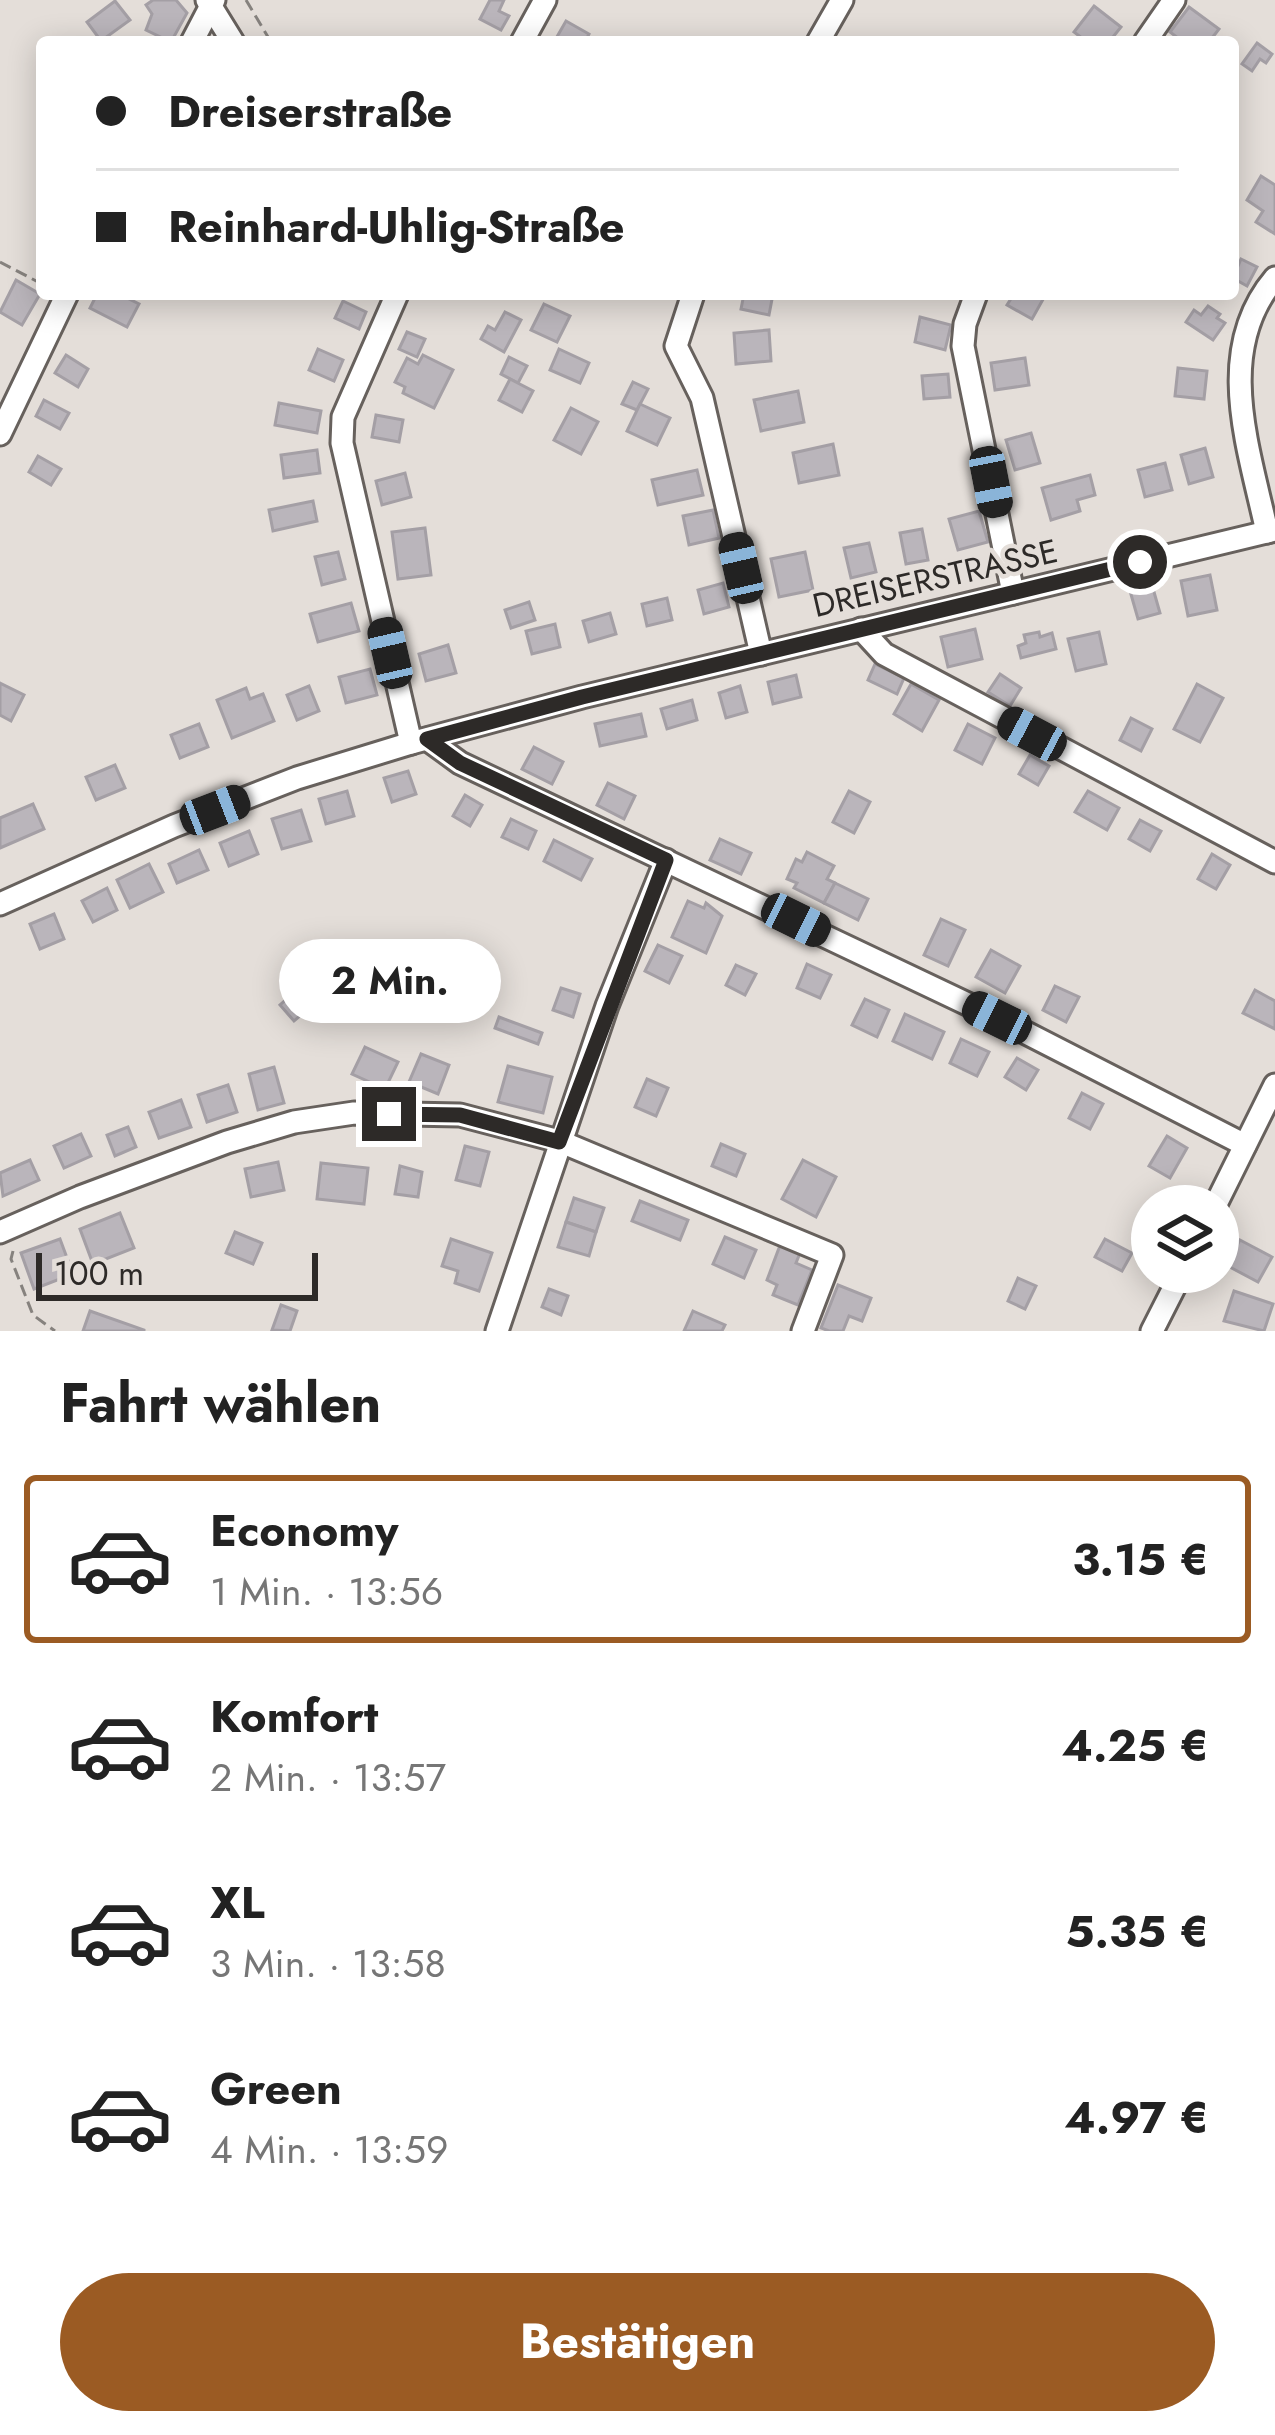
<!DOCTYPE html>
<html lang="de">
<head>
<meta charset="utf-8">
<style>
  :root { --surface:#fff; --page:#f2f2f2; --text:#222; --muted:#767676; --line:#e0e0e0; --accent:#9b5b23 }
  body { margin:0; font-family:Jost,sans-serif; background:var(--page); color:var(--text); height:100vh; display:flex; flex-direction:column; font-size:45px; white-space:nowrap }
  * { box-sizing:border-box; margin:0 }
  p { font-size:39px; color:var(--muted) }
  .icon { flex:none; width:66px; height:66px; fill:none; stroke:currentColor; stroke-width:2; stroke-linecap:round; stroke-linejoin:round }
  .map { position:relative; height:1331px; overflow:hidden }
  .panel { display:flex; flex-direction:column; background:var(--surface); flex:1 }
  .panel>* { flex:none }
  .hud { position:absolute; left:36px; top:36px; width:1203px; height:264px; border-radius:12px; box-shadow:0 6px 30px #0003; display:grid; align-content:center; height:264px; padding:0 60px; background:var(--surface) }
  .buttons { position:absolute; left:1131px; top:1185px; display:grid; gap:24px }
  .buttons a { display:grid; place-items:center; width:108px; height:108px; border-radius:50%; background:var(--surface); box-shadow:0 6px 30px #0003; font-size:60px }
  .scale { position:absolute; left:36px; bottom:30px; width:282px; box-sizing:border-box; padding-left:12px; border:6px solid #2d2a28; border-top:0; font-size:33px; line-height:42px; white-space:nowrap; color:#2d2a28; -webkit-text-stroke:9px #e4ded9; paint-order:stroke }
  .end { position:absolute; width:54px; height:54px; margin:-27px; border:15px solid #2d2a28; background:#fff; box-shadow:0 0 0 6px #fff }
  .from { border-radius:50% }
  .bubble { position:absolute; height:84px; border-radius:42px; background:var(--surface); box-shadow:0 6px 30px #0003; font-size:39px; font-weight:700; line-height:84px; text-align:center }
  .car { position:absolute; width:36px; height:72px; margin:-36px -18px; border-radius:15px; box-shadow:0 0 9px 3px #0007; background:linear-gradient(#222 24%,#8ab4d8 0 40%,#222 0 76%,#8ab4d8 0 86%,#222 0) }
  .hud b { display:flex; align-items:center; gap:42px; height:114px; font-size:45px }
  .hud b+b { border-top:3px solid var(--line) }
  .hud i { width:30px; height:30px; background:var(--text) }
  ul { padding:0; list-style:none }
  li { display:flex; align-items:center; gap:36px; height:168px; margin:0 24px 18px; padding:0 36px; border:6px solid transparent; border-radius:12px }
  li div { flex:1 }
  li b { display:block; font-size:45px }
  li em { font-style:normal; font-weight:700 }
  li.active { border-color:var(--accent) }
  li>.icon { width:108px; height:108px; stroke-width:1.5 }
  h2 { padding:0 60px; font-size:54px; line-height:144px }
  .cta { display:flex; gap:24px; margin-top:auto; padding:24px 60px }
  .cta a { flex:1; height:138px; border-radius:72px; background:var(--accent); color:#fff; font-size:48px; font-weight:700; line-height:138px; text-align:center }
  .map>svg:first-child { display:block }
  .building { fill:#bab5bb; stroke:#a49fa5; stroke-width:3 }
  .lines { fill:none; stroke-linecap:round; stroke-linejoin:round }
  .minor-casing { stroke:#67615d; stroke-width:27 }
  .path { stroke:#86827e; stroke-width:3; stroke-dasharray:12 6; stroke-linecap:butt }
  .minor { stroke:#fff; stroke-width:21 }
  .route { stroke:#2d2a28; stroke-width:15 }
  .labels { text-anchor:middle; dominant-baseline:central; stroke-width:9; stroke-linejoin:round; paint-order:stroke }
  .street-label { font-size:33px; fill:#2d2a28; stroke:#e4ded9 }
</style>
</head>
<body>
<div class="map">
<svg width="1275" height="1331" viewBox="0 0 1275 1331">
  <rect width="100%" height="100%" fill="#e4ded9"/>
  <g class="building">
    <path d="M 153,0 L 176,0 L 187,13 L 171,42 L 146,30 L 152,14 L 146,5 Z"/>
    <path d="M 490,0 L 504,0 L 499,11 L 509,16 L 501,30 L 480,19 Z"/>
    <path d="M 115,1 L 130,20 L 101,41 L 87,22 Z"/>
    <path d="M 1094,6 L 1121,27 L 1109,42 L 1087,42 L 1074,32 Z"/>
    <path d="M 1189,7 L 1219,29 L 1209,42 L 1183,42 L 1170,32 Z"/>
    <path d="M 566,21 L 589,34 L 585,42 L 554,42 Z"/>
    <path d="M 1257,43 L 1272,54 L 1266,63 L 1260,59 L 1252,71 L 1242,64 Z"/>
    <path d="M 1261,176 L 1275,185 L 1275,234 L 1256,222 L 1263,211 L 1247,200 Z"/>
    <path d="M 1241,259 L 1257,267 L 1247,286 L 1233,278 Z"/>
    <path d="M 16,280 L 40,294 L 22,325 L 0,312 Z"/>
    <path d="M 97,294 L 119,294 L 139,304 L 127,327 L 90,308 Z"/>
    <path d="M 744,294 L 773,294 L 769,315 L 741,309 Z"/>
    <path d="M 1014,294 L 1046,294 L 1032,319 L 1007,305 Z"/>
    <path d="M 343,301 L 366,312 L 359,329 L 335,318 Z"/>
    <path d="M 544,304 L 570,316 L 557,342 L 531,330 Z"/>
    <path d="M 1208,306 L 1220,314 L 1217,318 L 1225,323 L 1213,340 L 1186,322 L 1194,310 L 1201,315 Z"/>
    <path d="M 505,312 L 521,320 L 504,352 L 481,339 L 488,326 L 495,330 Z"/>
    <path d="M 920,317 L 951,325 L 945,350 L 915,342 Z"/>
    <path d="M 769,330 L 771,361 L 736,364 L 734,333 Z"/>
    <path d="M 407,332 L 425,339 L 417,357 L 399,349 Z"/>
    <path d="M 318,349 L 343,360 L 334,381 L 309,370 Z"/>
    <path d="M 559,349 L 589,363 L 580,383 L 550,370 Z"/>
    <path d="M 66,355 L 88,369 L 78,387 L 55,373 Z"/>
    <path d="M 423,355 L 453,370 L 434,408 L 403,393 L 405,387 L 395,382 L 407,358 L 418,364 Z"/>
    <path d="M 509,357 L 527,366 L 518,383 L 501,374 Z"/>
    <path d="M 1025,358 L 1029,385 L 995,390 L 991,363 Z"/>
    <path d="M 1178,368 L 1207,371 L 1204,399 L 1175,396 Z"/>
    <path d="M 948,374 L 950,397 L 924,399 L 922,376 Z"/>
    <path d="M 510,379 L 533,391 L 522,412 L 499,400 Z"/>
    <path d="M 633,382 L 648,389 L 637,410 L 622,404 Z"/>
    <path d="M 798,391 L 804,422 L 761,431 L 754,400 Z"/>
    <path d="M 44,400 L 69,413 L 60,429 L 36,416 Z"/>
    <path d="M 279,403 L 321,411 L 317,433 L 275,425 Z"/>
    <path d="M 640,404 L 670,418 L 657,445 L 627,431 Z"/>
    <path d="M 571,408 L 598,422 L 581,454 L 554,440 Z"/>
    <path d="M 376,415 L 403,420 L 399,442 L 372,437 Z"/>
    <path d="M 1031,433 L 1040,463 L 1015,470 L 1006,440 Z"/>
    <path d="M 833,444 L 839,475 L 799,483 L 793,453 Z"/>
    <path d="M 1205,448 L 1213,477 L 1189,484 L 1181,455 Z"/>
    <path d="M 317,450 L 320,473 L 284,478 L 281,455 Z"/>
    <path d="M 38,456 L 61,469 L 51,485 L 29,472 Z"/>
    <path d="M 1165,463 L 1172,490 L 1145,497 L 1138,470 Z"/>
    <path d="M 697,470 L 703,495 L 658,505 L 652,480 Z"/>
    <path d="M 405,473 L 411,497 L 382,505 L 376,481 Z"/>
    <path d="M 1090,475 L 1095,495 L 1077,500 L 1080,511 L 1051,520 L 1042,488 Z"/>
    <path d="M 313,501 L 317,521 L 273,531 L 269,510 Z"/>
    <path d="M 713,510 L 719,538 L 689,545 L 683,516 Z"/>
    <path d="M 979,511 L 988,542 L 958,550 L 949,519 Z"/>
    <path d="M 425,528 L 431,575 L 398,579 L 392,532 Z"/>
    <path d="M 922,529 L 928,560 L 906,564 L 900,533 Z"/>
    <path d="M 869,543 L 876,572 L 851,578 L 844,548 Z"/>
    <path d="M 338,552 L 345,579 L 322,585 L 315,557 Z"/>
    <path d="M 805,552 L 813,590 L 779,597 L 771,559 Z"/>
    <path d="M 1210,575 L 1217,610 L 1188,616 L 1181,581 Z"/>
    <path d="M 723,583 L 729,607 L 704,614 L 698,590 Z"/>
    <path d="M 1152,585 L 1160,613 L 1138,619 L 1130,591 Z"/>
    <path d="M 667,598 L 672,620 L 647,626 L 642,604 Z"/>
    <path d="M 529,602 L 535,620 L 511,628 L 505,610 Z"/>
    <path d="M 351,603 L 359,631 L 318,642 L 310,614 Z"/>
    <path d="M 610,613 L 616,634 L 589,642 L 583,621 Z"/>
    <path d="M 555,624 L 560,647 L 532,654 L 526,631 Z"/>
    <path d="M 975,629 L 982,659 L 948,667 L 941,637 Z"/>
    <path d="M 1039,632 L 1040,637 L 1052,633 L 1056,649 L 1021,658 L 1018,646 L 1026,643 L 1024,635 Z"/>
    <path d="M 1099,632 L 1106,664 L 1076,671 L 1068,639 Z"/>
    <path d="M 448,645 L 456,673 L 426,681 L 419,654 Z"/>
    <path d="M 875,664 L 904,678 L 897,694 L 868,680 Z"/>
    <path d="M 370,669 L 377,695 L 346,703 L 339,677 Z"/>
    <path d="M 1000,674 L 1021,688 L 1010,706 L 988,692 Z"/>
    <path d="M 796,675 L 801,697 L 773,704 L 768,682 Z"/>
    <path d="M 0,683 L 24,695 L 11,721 L 0,715 Z"/>
    <path d="M 911,684 L 939,700 L 922,731 L 894,714 Z"/>
    <path d="M 1197,684 L 1223,698 L 1200,742 L 1174,729 Z"/>
    <path d="M 309,686 L 319,711 L 297,720 L 287,695 Z"/>
    <path d="M 740,686 L 747,712 L 726,718 L 719,693 Z"/>
    <path d="M 246,688 L 250,699 L 263,694 L 274,721 L 232,738 L 217,700 Z"/>
    <path d="M 692,700 L 697,720 L 667,729 L 661,709 Z"/>
    <path d="M 641,714 L 646,736 L 600,746 L 595,724 Z"/>
    <path d="M 1131,718 L 1152,729 L 1141,751 L 1120,740 Z"/>
    <path d="M 199,724 L 208,747 L 180,758 L 171,735 Z"/>
    <path d="M 968,724 L 995,738 L 982,764 L 955,750 Z"/>
    <path d="M 534,747 L 563,762 L 552,784 L 522,769 Z"/>
    <path d="M 1030,755 L 1049,766 L 1038,785 L 1019,774 Z"/>
    <path d="M 115,765 L 125,788 L 96,800 L 86,777 Z"/>
    <path d="M 408,771 L 416,794 L 392,802 L 384,778 Z"/>
    <path d="M 608,783 L 635,796 L 624,819 L 597,805 Z"/>
    <path d="M 347,791 L 354,816 L 326,824 L 319,799 Z"/>
    <path d="M 849,791 L 870,802 L 854,833 L 833,822 Z"/>
    <path d="M 1088,791 L 1119,808 L 1107,830 L 1075,812 Z"/>
    <path d="M 465,795 L 482,805 L 470,826 L 453,816 Z"/>
    <path d="M 33,804 L 44,829 L 0,848 L 0,818 Z"/>
    <path d="M 301,810 L 311,841 L 282,849 L 272,819 Z"/>
    <path d="M 511,819 L 536,831 L 528,849 L 502,837 Z"/>
    <path d="M 1140,820 L 1161,831 L 1150,851 L 1129,839 Z"/>
    <path d="M 249,831 L 258,854 L 229,866 L 220,843 Z"/>
    <path d="M 720,839 L 751,853 L 741,874 L 710,860 Z"/>
    <path d="M 554,840 L 592,859 L 581,880 L 544,861 Z"/>
    <path d="M 199,850 L 208,870 L 177,883 L 169,864 Z"/>
    <path d="M 807,852 L 834,866 L 827,879 L 835,883 L 824,903 L 794,888 L 797,883 L 787,879 L 796,859 L 802,862 Z"/>
    <path d="M 1212,854 L 1230,865 L 1216,889 L 1198,879 Z"/>
    <path d="M 149,864 L 163,892 L 130,908 L 117,880 Z"/>
    <path d="M 835,883 L 868,899 L 858,920 L 824,903 Z"/>
    <path d="M 107,888 L 117,910 L 93,922 L 82,901 Z"/>
    <path d="M 688,901 L 704,908 L 706,903 L 722,916 L 706,953 L 672,937 Z"/>
    <path d="M 54,914 L 64,939 L 40,949 L 30,924 Z"/>
    <path d="M 941,919 L 965,930 L 948,966 L 924,955 Z"/>
    <path d="M 658,945 L 682,956 L 669,983 L 645,971 Z"/>
    <path d="M 991,950 L 1020,966 L 1005,993 L 976,977 Z"/>
    <path d="M 807,964 L 831,975 L 820,998 L 797,988 Z"/>
    <path d="M 736,965 L 756,974 L 745,995 L 726,985 Z"/>
    <path d="M 307,981 L 322,997 L 294,1021 L 280,1005 Z"/>
    <path d="M 1055,986 L 1079,997 L 1066,1022 L 1043,1010 Z"/>
    <path d="M 561,988 L 580,994 L 573,1017 L 553,1010 Z"/>
    <path d="M 1255,990 L 1275,1001 L 1275,1029 L 1243,1013 Z"/>
    <path d="M 865,999 L 889,1010 L 877,1037 L 852,1025 Z"/>
    <path d="M 905,1014 L 944,1032 L 932,1059 L 893,1041 Z"/>
    <path d="M 499,1017 L 542,1033 L 538,1044 L 495,1028 Z"/>
    <path d="M 961,1039 L 989,1052 L 977,1076 L 950,1063 Z"/>
    <path d="M 365,1047 L 398,1062 L 385,1089 L 352,1074 Z"/>
    <path d="M 421,1054 L 449,1065 L 438,1094 L 409,1082 Z"/>
    <path d="M 1017,1058 L 1038,1070 L 1026,1090 L 1005,1077 Z"/>
    <path d="M 508,1066 L 552,1077 L 543,1113 L 498,1102 Z"/>
    <path d="M 274,1067 L 284,1103 L 258,1110 L 249,1074 Z"/>
    <path d="M 647,1079 L 668,1088 L 656,1116 L 635,1107 Z"/>
    <path d="M 228,1085 L 237,1112 L 207,1122 L 198,1095 Z"/>
    <path d="M 1082,1093 L 1103,1104 L 1090,1129 L 1069,1118 Z"/>
    <path d="M 181,1100 L 191,1127 L 159,1138 L 149,1112 Z"/>
    <path d="M 128,1127 L 136,1147 L 115,1156 L 107,1135 Z"/>
    <path d="M 81,1134 L 91,1156 L 64,1168 L 54,1146 Z"/>
    <path d="M 1167,1136 L 1187,1148 L 1170,1178 L 1149,1166 Z"/>
    <path d="M 721,1144 L 745,1154 L 736,1176 L 712,1166 Z"/>
    <path d="M 465,1146 L 489,1152 L 480,1186 L 456,1180 Z"/>
    <path d="M 30,1160 L 39,1180 L 3,1196 L 0,1173 Z"/>
    <path d="M 803,1160 L 836,1177 L 816,1217 L 782,1199 Z"/>
    <path d="M 278,1162 L 284,1190 L 251,1197 L 245,1169 Z"/>
    <path d="M 321,1163 L 368,1168 L 364,1204 L 317,1199 Z"/>
    <path d="M 400,1166 L 422,1172 L 418,1197 L 395,1194 Z"/>
    <path d="M 574,1198 L 604,1208 L 596,1232 L 566,1222 Z"/>
    <path d="M 640,1201 L 688,1220 L 680,1240 L 632,1221 Z"/>
    <path d="M 120,1213 L 134,1248 L 93,1264 L 80,1229 Z"/>
    <path d="M 566,1222 L 596,1232 L 589,1256 L 558,1247 Z"/>
    <path d="M 235,1232 L 262,1243 L 253,1264 L 226,1253 Z"/>
    <path d="M 725,1237 L 756,1250 L 744,1278 L 713,1264 Z"/>
    <path d="M 60,1239 L 73,1274 L 34,1289 L 21,1253 Z"/>
    <path d="M 451,1239 L 492,1253 L 479,1291 L 455,1283 L 458,1271 L 442,1266 Z"/>
    <path d="M 1105,1239 L 1132,1253 L 1122,1271 L 1095,1257 Z"/>
    <path d="M 782,1240 L 802,1248 L 796,1263 L 812,1270 L 798,1305 L 773,1295 L 777,1285 L 767,1280 Z"/>
    <path d="M 1240,1240 L 1272,1257 L 1258,1282 L 1226,1265 Z"/>
    <path d="M 1018,1278 L 1036,1286 L 1025,1309 L 1008,1301 Z"/>
    <path d="M 838,1285 L 871,1298 L 862,1321 L 849,1316 L 843,1331 L 829,1331 L 821,1328 Z"/>
    <path d="M 549,1289 L 568,1296 L 561,1315 L 542,1307 Z"/>
    <path d="M 1234,1291 L 1273,1304 L 1264,1331 L 1224,1321 Z"/>
    <path d="M 281,1305 L 297,1311 L 290,1331 L 272,1330 Z"/>
    <path d="M 90,1311 L 144,1330 L 144,1331 L 83,1331 Z"/>
    <path d="M 693,1311 L 725,1325 L 722,1331 L 684,1331 Z"/>
  </g>
  <g class="lines">
    <g class="minor-casing">
      <g id="minor">
        <path d="M 207,0 L 233,42"/>
        <path d="M 192,42 L 214,0"/>
        <path d="M 522,42 L 545,0"/>
        <path d="M 818,42 L 842,0"/>
        <path d="M 1145,42 L 1174,0"/>
        <path d="M 397,294 L 343,417 L 342,443 L 411,743"/>
        <path d="M 693,294 L 676,346 L 702,398 L 761,654"/>
        <path d="M 976,294 L 965,324 L 963,346 L 1013,593"/>
        <path d="M 0,434 L 67,294"/>
        <path d="M 1267,532 C 1249,448 1213,351 1275,278"/>
        <path d="M 861,629 L 884,654 L 1275,862"/>
        <path d="M 427,739 L 460,763 L 997,1018 L 1245,1145"/>
        <path d="M 0,904 L 174,826 L 297,778 L 411,743 L 582,697 L 1275,530"/>
        <path d="M 1215,1206 L 1275,1085"/>
        <path d="M 0,1232 L 80,1197 L 227,1142 L 294,1122 L 354,1113 L 460,1115 L 559,1141 L 832,1255 L 803,1331"/>
        <path d="M 497,1331 L 607,1006 L 666,860"/>
        <path d="M 1152,1331 L 1182,1272"/>
      </g>
    </g>
    <g class="path">
      <path d="M 246,0 L 271,42"/>
      <path d="M 0,262 L 42,284"/>
      <path d="M 13,1251 L 11,1259 L 33,1315 L 55,1331"/>
    </g>
    <use href="#minor" class="minor"/>
  </g>
  <g class="lines">
    <path class="route" d="M 389,1114 L 460,1115 L 559,1142 L 666,860 L 460,763 L 427,739 L 582,697 L 1140,562"/>
  </g>
  <g class="labels">
    <g class="street-label">
      <text transform="translate(935 578) rotate(-13)">DREISERSTRASSE</text>
    </g>
  </g>
</svg>
<div class="buttons">
<a><svg class="icon" aria-label="layers" viewBox="0 0 24 24"><path d="M12 4l9 5-9 5-9-5zM3 14l9 5 9-5"/></svg></a>
</div>
<div class="scale">100 m</div>
<i class="end from" style="left:1140px;top:562px"></i>
<i class="end" style="left:389px;top:1114px"></i>
<div class="bubble" style="left:279px;top:939px;width:222px">2 Min.</div>
<i class="car" style="left:991px;top:482px;rotate:169deg"></i>
<i class="car" style="left:741px;top:568px;rotate:347deg"></i>
<i class="car" style="left:390px;top:653px;rotate:347deg"></i>
<i class="car" style="left:1032px;top:734px;rotate:298deg"></i>
<i class="car" style="left:215px;top:810px;rotate:69deg"></i>
<i class="car" style="left:796px;top:920px;rotate:116deg"></i>
<i class="car" style="left:997px;top:1018px;rotate:296deg"></i>
<div class="hud">
<b><i class="from"></i>Dreiserstraße</b>
<b><i></i>Reinhard-Uhlig-Straße</b>
</div>
</div>
<section class="panel">
<h2>Fahrt wählen</h2>
<ul>
<li class="active"><svg class="icon" aria-label="car" viewBox="0 0 24 24"><path d="M5 17H2v-5l4-1 3-4h7l3 4 3 1v5h-3M9 17h6M6 11h13"/><circle cx="7" cy="17" r="2"/><circle cx="17" cy="17" r="2"/></svg><div><b>Economy</b><p>1 Min. · 13:56</p></div><em>3.15 €</em></li>
<li><svg class="icon" aria-label="car" viewBox="0 0 24 24"><path d="M5 17H2v-5l4-1 3-4h7l3 4 3 1v5h-3M9 17h6M6 11h13"/><circle cx="7" cy="17" r="2"/><circle cx="17" cy="17" r="2"/></svg><div><b>Komfort</b><p>2 Min. · 13:57</p></div><em>4.25 €</em></li>
<li><svg class="icon" aria-label="car" viewBox="0 0 24 24"><path d="M5 17H2v-5l4-1 3-4h7l3 4 3 1v5h-3M9 17h6M6 11h13"/><circle cx="7" cy="17" r="2"/><circle cx="17" cy="17" r="2"/></svg><div><b>XL</b><p>3 Min. · 13:58</p></div><em>5.35 €</em></li>
<li><svg class="icon" aria-label="car" viewBox="0 0 24 24"><path d="M5 17H2v-5l4-1 3-4h7l3 4 3 1v5h-3M9 17h6M6 11h13"/><circle cx="7" cy="17" r="2"/><circle cx="17" cy="17" r="2"/></svg><div><b>Green</b><p>4 Min. · 13:59</p></div><em>4.97 €</em></li>
</ul>
<div class="cta"><a>Bestätigen</a></div>
</section>
</body>
</html>
